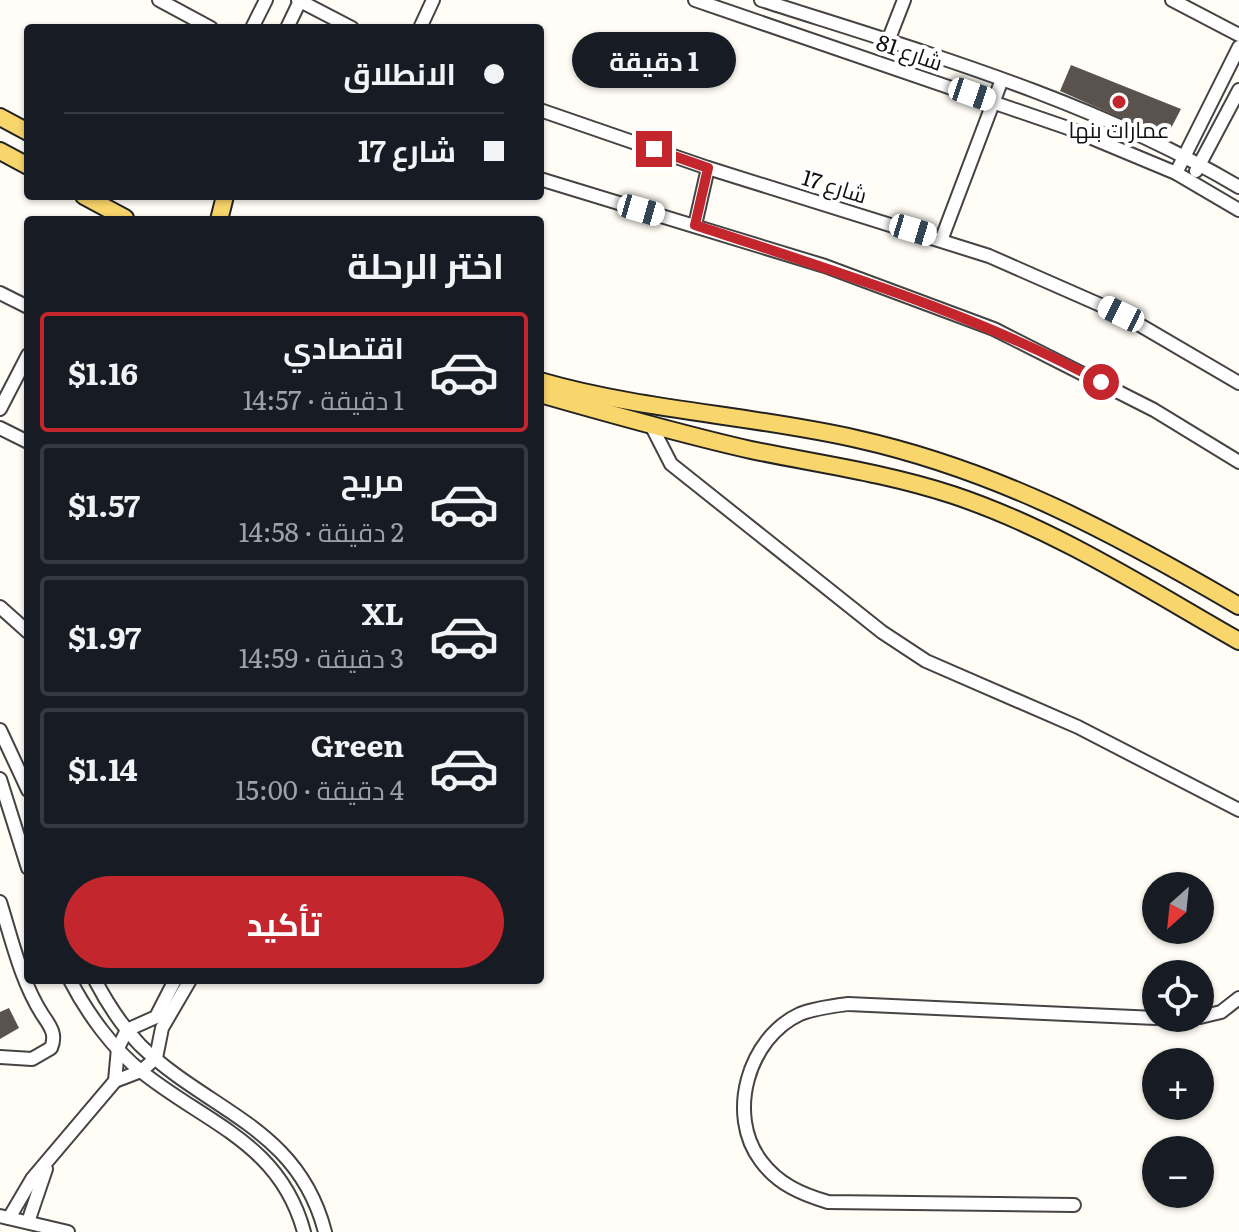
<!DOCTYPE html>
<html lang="ar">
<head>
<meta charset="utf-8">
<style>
  :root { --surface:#171b24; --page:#242831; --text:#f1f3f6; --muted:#9ea1a6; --line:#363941; --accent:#c4262e }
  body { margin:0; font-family:Literata,Cairo,serif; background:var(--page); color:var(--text); direction:rtl; height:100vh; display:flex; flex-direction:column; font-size:30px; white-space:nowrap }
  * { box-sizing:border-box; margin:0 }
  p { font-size:26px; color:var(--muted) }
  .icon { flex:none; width:44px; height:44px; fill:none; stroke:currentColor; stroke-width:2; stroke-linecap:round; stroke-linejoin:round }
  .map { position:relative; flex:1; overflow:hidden; direction:ltr }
  .drawer { position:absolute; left:24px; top:216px; width:520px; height:768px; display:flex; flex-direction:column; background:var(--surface); border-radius:8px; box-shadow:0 2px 6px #0004; direction:rtl }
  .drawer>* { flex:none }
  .banner { position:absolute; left:24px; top:24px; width:520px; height:176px; border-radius:8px; box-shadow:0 2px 6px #0004; direction:rtl; display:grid; align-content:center; height:176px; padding:0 40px; background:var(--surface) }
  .needle { width:52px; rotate:207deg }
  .fabs { position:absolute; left:1142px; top:872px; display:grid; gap:16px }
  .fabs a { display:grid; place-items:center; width:72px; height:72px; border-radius:50%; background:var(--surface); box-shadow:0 2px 6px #0004; font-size:40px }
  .end { position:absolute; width:36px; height:36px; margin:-18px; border:10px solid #c4262e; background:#fff; box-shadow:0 0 0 4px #fff }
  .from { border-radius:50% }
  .bubble { position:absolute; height:56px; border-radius:28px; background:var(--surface); box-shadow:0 2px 6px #0004; font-size:26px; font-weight:700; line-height:56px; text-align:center; direction:rtl }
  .car { position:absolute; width:24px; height:48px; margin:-24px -12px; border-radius:10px; box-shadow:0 0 6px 2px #0007; background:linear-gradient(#fff 24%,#345 0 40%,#fff 0 76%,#345 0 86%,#fff 0) }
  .banner b { display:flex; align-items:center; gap:28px; height:76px; font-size:30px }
  .banner b+b { border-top:2px solid var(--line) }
  .banner i { width:20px; height:20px; background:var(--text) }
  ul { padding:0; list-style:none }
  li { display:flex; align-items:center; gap:24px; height:120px; margin:0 16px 12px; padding:0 24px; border:4px solid var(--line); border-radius:8px }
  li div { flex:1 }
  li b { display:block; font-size:30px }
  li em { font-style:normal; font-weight:700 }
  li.current { border-color:var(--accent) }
  li>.icon { width:72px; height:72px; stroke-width:1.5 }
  h2 { padding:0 40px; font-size:36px; line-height:96px }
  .cta { display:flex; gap:16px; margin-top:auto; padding:16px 40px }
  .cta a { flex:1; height:92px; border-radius:48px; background:var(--accent); color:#fff; font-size:32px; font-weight:700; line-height:92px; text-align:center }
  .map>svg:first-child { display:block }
  .building { fill:#5a524d }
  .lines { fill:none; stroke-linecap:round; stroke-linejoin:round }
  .minor-casing { stroke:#444; stroke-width:16 }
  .major-casing { stroke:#222; stroke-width:20 }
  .minor { stroke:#fff; stroke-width:12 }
  .major { stroke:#f9d66b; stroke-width:16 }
  .route { stroke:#c4262e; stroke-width:10 }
  .poi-dot { fill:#c4262e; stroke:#fff; stroke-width:3 }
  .labels { text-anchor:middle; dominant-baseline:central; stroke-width:8; stroke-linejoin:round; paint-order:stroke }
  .street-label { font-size:22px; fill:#111; stroke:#fff }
  .poi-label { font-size:22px; fill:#111; stroke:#fff }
</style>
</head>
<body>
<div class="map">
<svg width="1239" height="1232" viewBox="0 0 1239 1232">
  <rect width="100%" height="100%" fill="#fffdf5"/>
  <g class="building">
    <path d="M 1071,65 L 1181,109 L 1166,138 L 1060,91 Z"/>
    <path d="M 9,1008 L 19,1028 L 0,1039 L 0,1012 Z"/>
  </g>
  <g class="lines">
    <g class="minor-casing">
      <g id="minor">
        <path d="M 159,0 L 211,28"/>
        <path d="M 298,0 L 352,28"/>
        <path d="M 695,0 L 1068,128 L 1176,173 L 1239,210"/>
        <path d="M 761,0 C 923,52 1092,100 1239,187"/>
        <path d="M 1172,0 L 1239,35"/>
        <path d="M 252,28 L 266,0"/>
        <path d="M 287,28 L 300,1"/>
        <path d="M 420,28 L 433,0"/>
        <path d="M 888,41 L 904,0"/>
        <path d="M 540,110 L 708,168 L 989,256 L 1121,314 L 1239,383"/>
        <path d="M 1196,171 L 1239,90"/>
        <path d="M 1176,173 L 1239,47"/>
        <path d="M 540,179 L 825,266 L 994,329 L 1154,410 L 1239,462"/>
        <path d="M 695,225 L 708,168"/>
        <path d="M 942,238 L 1001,82"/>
        <path d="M 0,293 L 28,307"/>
        <path d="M 0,409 L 28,355"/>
        <path d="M 652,427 L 671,464 L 882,632 L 926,661 L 1078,727 L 1239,810"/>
        <path d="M 0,428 L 28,442"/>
        <path d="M 0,607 L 28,632"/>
        <path d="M 0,730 L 28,790"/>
        <path d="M 0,779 L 28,868"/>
        <path d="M 0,902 C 12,940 21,981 42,1014 C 50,1026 57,1034 51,1048 L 32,1059 L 0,1057"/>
        <path d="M 70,980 C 87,1013 113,1049 142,1072 C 207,1124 280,1143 304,1232"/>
        <path d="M 95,980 C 107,1003 122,1026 140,1045 C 209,1112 298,1127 325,1232"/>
        <path d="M 1200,1017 L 1221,1012 L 1239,998"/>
        <path d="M 115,1081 L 118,1048 L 127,1030 L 156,1017 L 175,980"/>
        <path d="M 1074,1205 L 828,1202 C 801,1194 778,1184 761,1161 C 726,1115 748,1038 800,1014 C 815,1008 832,1006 848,1004 L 1156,1018"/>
        <path d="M 0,1216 L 68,1232"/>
        <path d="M 9,1218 L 32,1179 L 115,1081 L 141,1071 L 156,1058 L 162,1028 L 190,980"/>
        <path d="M 28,1222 L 46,1169"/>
      </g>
    </g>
    <g class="major-casing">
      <g id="major">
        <path d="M 0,117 L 28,132"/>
        <path d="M 0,151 L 28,166"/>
        <path d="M 84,196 L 125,218"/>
        <path d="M 219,220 L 225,196"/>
        <path d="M 540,381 C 644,411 752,415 857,439 C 999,471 1114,533 1239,606"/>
        <path d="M 540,394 C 610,414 680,434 751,450 C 819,464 886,473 953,495 C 1055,529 1146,588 1239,641"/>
      </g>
    </g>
    <use href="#minor" class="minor"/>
    <use href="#major" class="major"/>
  </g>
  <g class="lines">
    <path class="route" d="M 654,149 L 708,168 L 695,225 C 833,271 972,312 1101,382"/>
  </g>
  <circle class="poi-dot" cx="1119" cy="102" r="8"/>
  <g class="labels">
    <g class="street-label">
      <text transform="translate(910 51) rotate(19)">شارع 81</text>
      <text transform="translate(835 185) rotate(17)">شارع 17</text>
    </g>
    <g class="poi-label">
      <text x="1119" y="128">عمارات بنها</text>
    </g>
  </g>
</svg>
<div class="fabs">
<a><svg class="needle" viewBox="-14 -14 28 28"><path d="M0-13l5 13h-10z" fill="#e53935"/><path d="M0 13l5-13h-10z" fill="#9ea1a6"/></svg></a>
<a><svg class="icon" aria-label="locate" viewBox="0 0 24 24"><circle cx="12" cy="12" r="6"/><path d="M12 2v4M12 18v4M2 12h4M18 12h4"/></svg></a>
<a>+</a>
<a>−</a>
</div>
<i class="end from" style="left:1101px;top:382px"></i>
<i class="end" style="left:654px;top:149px"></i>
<div class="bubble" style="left:572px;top:32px;width:164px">1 دقيقة</div>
<i class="car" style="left:972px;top:94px;rotate:109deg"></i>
<i class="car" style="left:641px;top:210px;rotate:106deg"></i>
<i class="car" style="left:913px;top:230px;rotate:107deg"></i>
<i class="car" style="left:1121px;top:314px;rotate:296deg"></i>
<div class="banner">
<b><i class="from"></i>الانطلاق</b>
<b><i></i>شارع 17</b>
</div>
<section class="drawer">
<h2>اختر الرحلة</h2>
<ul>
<li class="current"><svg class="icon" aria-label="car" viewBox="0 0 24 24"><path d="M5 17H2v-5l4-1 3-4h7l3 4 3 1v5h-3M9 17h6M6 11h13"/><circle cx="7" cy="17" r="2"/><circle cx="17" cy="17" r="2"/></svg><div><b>اقتصادي</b><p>1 دقيقة · 14:57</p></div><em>$1.16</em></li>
<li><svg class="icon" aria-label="car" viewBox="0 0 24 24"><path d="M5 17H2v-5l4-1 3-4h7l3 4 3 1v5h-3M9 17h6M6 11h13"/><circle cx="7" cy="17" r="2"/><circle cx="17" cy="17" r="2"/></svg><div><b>مريح</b><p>2 دقيقة · 14:58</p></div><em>$1.57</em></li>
<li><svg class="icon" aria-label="car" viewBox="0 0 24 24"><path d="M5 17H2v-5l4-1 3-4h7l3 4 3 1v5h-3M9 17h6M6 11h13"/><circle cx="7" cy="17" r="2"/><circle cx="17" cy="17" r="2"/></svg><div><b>XL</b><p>3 دقيقة · 14:59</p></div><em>$1.97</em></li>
<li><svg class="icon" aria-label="car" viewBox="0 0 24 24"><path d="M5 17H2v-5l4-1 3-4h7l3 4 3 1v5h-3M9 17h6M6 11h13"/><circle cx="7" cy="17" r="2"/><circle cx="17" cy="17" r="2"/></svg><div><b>Green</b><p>4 دقيقة · 15:00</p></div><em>$1.14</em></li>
</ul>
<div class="cta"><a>تأكيد</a></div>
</section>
</div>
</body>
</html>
